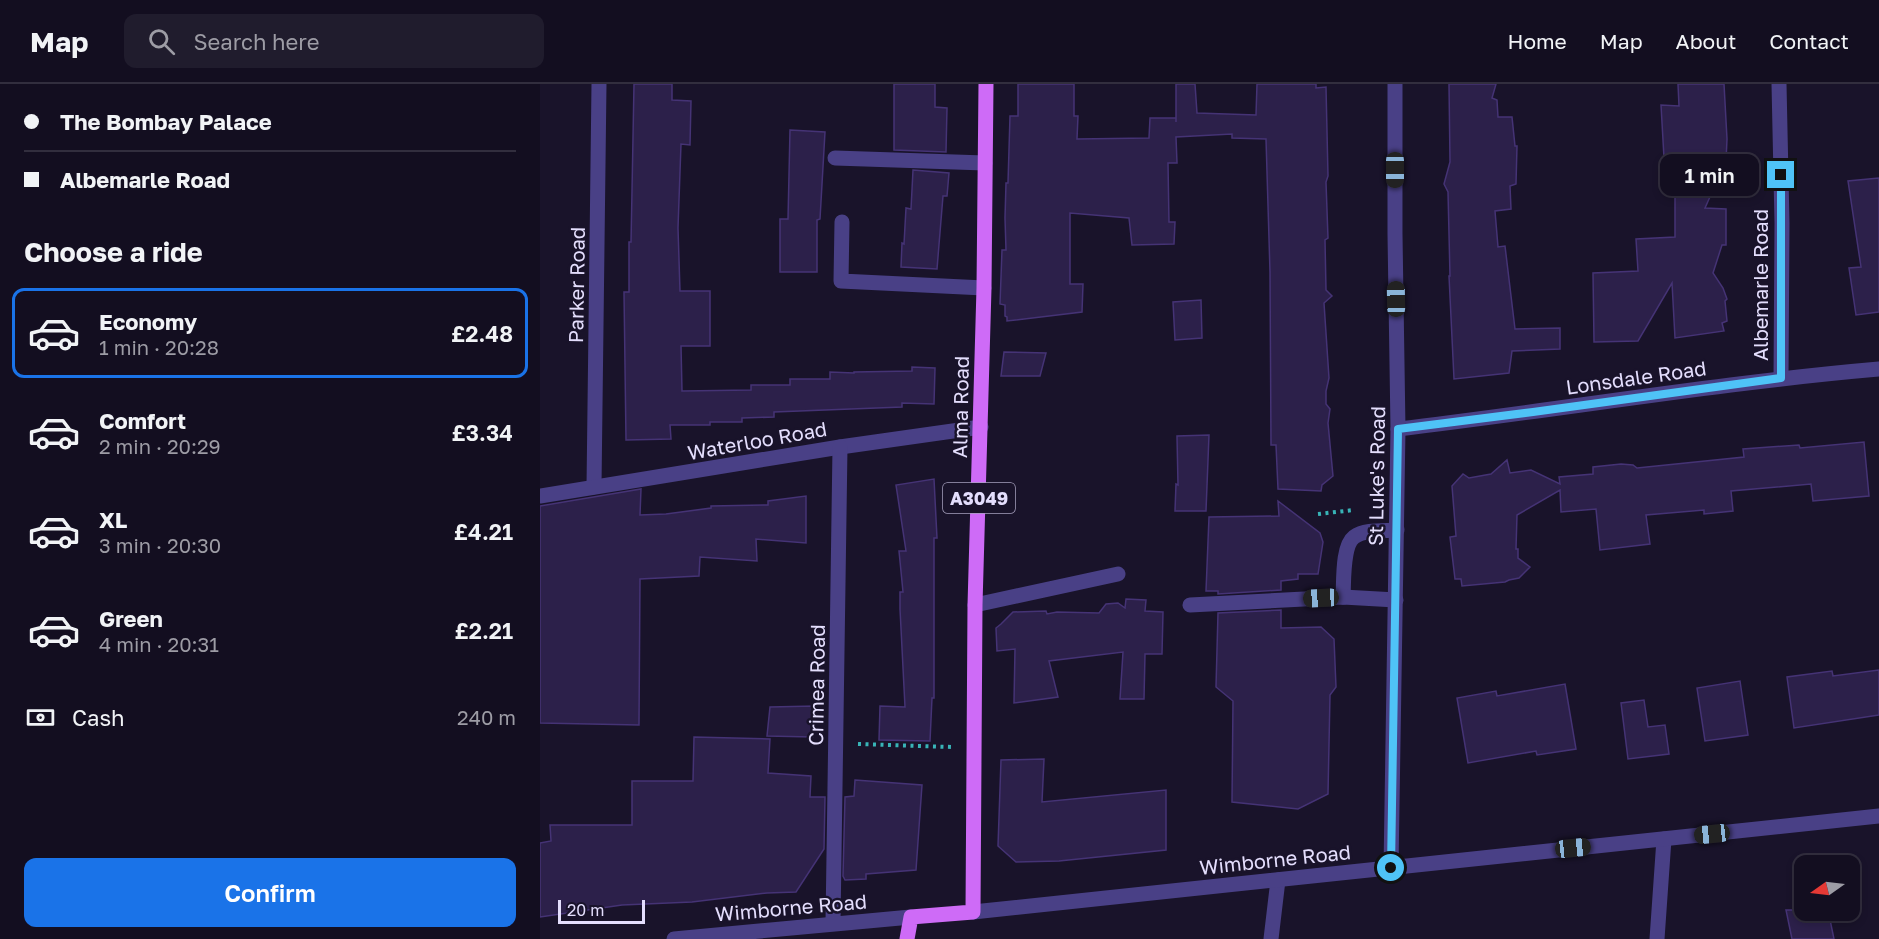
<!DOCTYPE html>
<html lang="en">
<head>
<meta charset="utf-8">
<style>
  :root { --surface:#130e20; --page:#201c2d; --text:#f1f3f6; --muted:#9d9ca5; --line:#322e3e; --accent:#1a73e8 }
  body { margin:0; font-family:"Golos Text",sans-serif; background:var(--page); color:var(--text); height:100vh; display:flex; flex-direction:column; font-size:22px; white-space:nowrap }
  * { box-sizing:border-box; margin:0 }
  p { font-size:20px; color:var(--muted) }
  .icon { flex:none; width:33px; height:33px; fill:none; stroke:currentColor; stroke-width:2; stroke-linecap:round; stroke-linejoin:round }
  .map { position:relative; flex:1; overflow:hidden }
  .sheet { display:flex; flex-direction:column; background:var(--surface); width:540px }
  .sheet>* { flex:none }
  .banner { display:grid; align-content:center; height:132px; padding:0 24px; background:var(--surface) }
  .needle { width:39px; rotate:256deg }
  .tools { position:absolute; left:1254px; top:771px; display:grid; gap:12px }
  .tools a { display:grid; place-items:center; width:66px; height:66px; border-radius:12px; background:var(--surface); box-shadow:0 3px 9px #0003,0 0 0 2px var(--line); font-size:30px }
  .scale { position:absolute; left:18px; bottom:15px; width:87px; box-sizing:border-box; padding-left:6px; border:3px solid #e4defd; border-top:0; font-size:16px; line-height:21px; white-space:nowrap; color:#e4defd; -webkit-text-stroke:4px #19132a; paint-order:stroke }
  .end { position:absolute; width:27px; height:27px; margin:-14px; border:8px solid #4fc3f7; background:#111; box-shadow:0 0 0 3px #111 }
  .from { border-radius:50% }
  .bubble { position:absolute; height:42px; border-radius:12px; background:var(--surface); box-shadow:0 3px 9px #0003,0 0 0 2px var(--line); font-size:20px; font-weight:600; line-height:42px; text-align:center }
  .car { position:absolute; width:18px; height:36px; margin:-18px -9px; border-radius:8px; box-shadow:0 0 4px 2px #0007; background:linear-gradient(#222 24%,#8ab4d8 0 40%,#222 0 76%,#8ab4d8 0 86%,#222 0) }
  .banner b { display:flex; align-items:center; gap:21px; height:57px; font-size:22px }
  .banner b+b { border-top:2px solid var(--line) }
  .banner i { width:15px; height:15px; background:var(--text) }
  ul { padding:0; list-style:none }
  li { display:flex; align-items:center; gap:18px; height:90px; margin:0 12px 9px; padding:0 12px; border:3px solid transparent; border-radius:12px }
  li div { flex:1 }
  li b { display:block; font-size:22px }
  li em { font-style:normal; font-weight:600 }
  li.on { border-color:var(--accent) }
  li>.icon { width:54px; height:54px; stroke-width:1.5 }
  h2 { padding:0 24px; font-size:27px; line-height:72px }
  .pay { display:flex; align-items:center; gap:15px; height:66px; padding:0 24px; font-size:22px }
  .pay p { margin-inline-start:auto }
  .primary-button { display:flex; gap:12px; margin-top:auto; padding:12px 24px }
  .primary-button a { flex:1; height:69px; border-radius:12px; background:var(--accent); color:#fff; font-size:24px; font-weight:600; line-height:69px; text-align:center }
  header { display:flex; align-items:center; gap:36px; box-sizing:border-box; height:84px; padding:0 30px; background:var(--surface); border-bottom:2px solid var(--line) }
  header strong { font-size:28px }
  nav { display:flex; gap:33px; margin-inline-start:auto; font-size:21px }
  .search { width:420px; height:54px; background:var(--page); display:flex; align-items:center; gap:15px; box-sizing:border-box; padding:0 21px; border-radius:12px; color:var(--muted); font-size:22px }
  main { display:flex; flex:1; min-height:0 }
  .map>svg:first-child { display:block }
  .building { fill:#2c204a; stroke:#453375; stroke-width:1.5 }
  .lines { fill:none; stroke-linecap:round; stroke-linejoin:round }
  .path { stroke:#38b4b7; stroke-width:4; stroke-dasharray:3 4.5; stroke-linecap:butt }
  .service { stroke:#494086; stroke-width:15 }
  .minor { stroke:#494086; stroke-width:15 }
  .tertiary { stroke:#494086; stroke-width:15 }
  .primary { stroke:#ce6bf7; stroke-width:15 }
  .route { stroke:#4fc3f7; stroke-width:8 }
  .labels { text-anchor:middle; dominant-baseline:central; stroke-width:5; stroke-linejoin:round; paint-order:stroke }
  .shield { fill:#19132a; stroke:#a7a1be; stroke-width:1.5 }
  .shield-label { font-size:18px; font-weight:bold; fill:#e4defd }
  .street-label { font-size:20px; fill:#e4defd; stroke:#19132a }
</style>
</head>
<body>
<header>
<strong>Map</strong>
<div class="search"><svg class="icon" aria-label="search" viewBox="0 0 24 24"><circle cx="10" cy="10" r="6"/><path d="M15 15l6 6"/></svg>Search here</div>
<nav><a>Home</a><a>Map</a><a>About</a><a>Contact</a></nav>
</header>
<main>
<section class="sheet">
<div class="banner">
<b><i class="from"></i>The Bombay Palace</b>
<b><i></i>Albemarle Road</b>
</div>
<h2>Choose a ride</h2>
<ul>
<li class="on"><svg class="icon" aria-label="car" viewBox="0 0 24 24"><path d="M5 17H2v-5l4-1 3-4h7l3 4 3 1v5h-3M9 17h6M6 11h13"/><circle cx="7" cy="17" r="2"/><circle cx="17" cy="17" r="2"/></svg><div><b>Economy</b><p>1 min · 20:28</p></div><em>£2.48</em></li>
<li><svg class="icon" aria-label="car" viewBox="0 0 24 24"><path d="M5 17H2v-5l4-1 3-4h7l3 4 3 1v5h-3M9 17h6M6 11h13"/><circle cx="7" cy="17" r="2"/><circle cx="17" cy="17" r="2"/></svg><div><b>Comfort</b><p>2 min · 20:29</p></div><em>£3.34</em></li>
<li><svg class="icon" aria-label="car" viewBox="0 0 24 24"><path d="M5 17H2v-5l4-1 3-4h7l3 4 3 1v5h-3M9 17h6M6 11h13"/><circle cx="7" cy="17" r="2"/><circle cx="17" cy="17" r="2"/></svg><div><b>XL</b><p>3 min · 20:30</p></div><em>£4.21</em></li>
<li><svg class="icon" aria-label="car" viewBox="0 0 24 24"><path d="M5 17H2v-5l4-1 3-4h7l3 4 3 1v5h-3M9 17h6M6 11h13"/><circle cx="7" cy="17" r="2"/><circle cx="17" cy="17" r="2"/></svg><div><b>Green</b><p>4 min · 20:31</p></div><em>£2.21</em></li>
</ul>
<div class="pay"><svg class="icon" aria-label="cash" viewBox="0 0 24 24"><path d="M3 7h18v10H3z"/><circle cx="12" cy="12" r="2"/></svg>Cash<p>240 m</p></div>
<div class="primary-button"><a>Confirm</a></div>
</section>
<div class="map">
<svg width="1339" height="855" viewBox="0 0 1339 855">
  <rect width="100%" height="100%" fill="#19132a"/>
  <g class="building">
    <path d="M 94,0 L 132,0 L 132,16 L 151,17 L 150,61 L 141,60 L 138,144 L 140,207 L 170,207 L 170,262 L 141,262 L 142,307 L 211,306 L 211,301 L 250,301 L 250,295 L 290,295 L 290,288 L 314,289 L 314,288 L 372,287 L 372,283 L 395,284 L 394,320 L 362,319 L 362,323 L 234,328 L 234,333 L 202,334 L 202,338 L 170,338 L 170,341 L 130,341 L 131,355 L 86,356 L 84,208 L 89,208 L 89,158 L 91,158 L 92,107 Z"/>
    <path d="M 354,0 L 395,0 L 395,23 L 407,24 L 406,68 L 354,66 Z"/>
    <path d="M 478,0 L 534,0 L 534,32 L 538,32 L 537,55 L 609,54 L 610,34 L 636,34 L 636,38 L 636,0 L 655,0 L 657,29 L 716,31 L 717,0 L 776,0 L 776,4 L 786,3 L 788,92 L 786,98 L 788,154 L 785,156 L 786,206 L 792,212 L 784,219 L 789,294 L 786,307 L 786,320 L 790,325 L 788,339 L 793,392 L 782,401 L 781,407 L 738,405 L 736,361 L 731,361 L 730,188 L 726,55 L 692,54 L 692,50 L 636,53 L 637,79 L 628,79 L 629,138 L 635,138 L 634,160 L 592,161 L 589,134 L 530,129 L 530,200 L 543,200 L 542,228 L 467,237 L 467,233 L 465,232 L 465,221 L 460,220 L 462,166 L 466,166 L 465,134 L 466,99 L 468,99 L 470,32 L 478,32 Z"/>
    <path d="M 909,0 L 956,0 L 952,14 L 957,16 L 958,33 L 972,33 L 975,62 L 977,62 L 976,100 L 970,102 L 971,125 L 955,127 L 958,163 L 965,162 L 975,245 L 1020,244 L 1020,265 L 972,267 L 969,289 L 914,295 L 909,192 L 910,192 L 908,108 L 904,100 L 910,78 Z"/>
    <path d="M 1138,0 L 1184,0 L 1187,55 L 1186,77 L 1165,124 L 1186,125 L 1186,161 L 1182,161 L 1173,189 L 1183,204 L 1187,215 L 1185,217 L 1187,237 L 1182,239 L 1184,247 L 1135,254 L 1132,199 L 1098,257 L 1054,258 L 1053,189 L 1098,187 L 1096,155 L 1135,153 L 1135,108 L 1126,109 L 1121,21 L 1139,22 Z"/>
    <path d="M 250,46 L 285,48 L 280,135 L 277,136 L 277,188 L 240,188 L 240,135 L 248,135 Z"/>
    <path d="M 373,86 L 409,89 L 407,112 L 403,112 L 397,185 L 361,183 L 362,159 L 364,160 L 366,124 L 371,125 Z"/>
    <path d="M 1339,94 L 1339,228 L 1316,231 L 1309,184 L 1321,183 L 1308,97 Z"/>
    <path d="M 661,216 L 662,254 L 635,256 L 633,218 Z"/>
    <path d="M 464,268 L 506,269 L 500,292 L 461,292 Z"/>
    <path d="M 669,351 L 666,427 L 635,427 L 636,400 L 638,401 L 637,352 Z"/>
    <path d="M 1324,358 L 1329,412 L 1273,417 L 1271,400 L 1191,407 L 1193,427 L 1164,430 L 1164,426 L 1106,431 L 1110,460 L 1060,466 L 1056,425 L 1021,428 L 1020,406 L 977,431 L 976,465 L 978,465 L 978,474 L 990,483 L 979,494 L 969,496 L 965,498 L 922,502 L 921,495 L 915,495 L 910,453 L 916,452 L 912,402 L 923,390 L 929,394 L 951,390 L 967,376 L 970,389 L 991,386 L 1020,400 L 1019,393 L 1053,390 L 1053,383 L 1081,380 L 1093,381 L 1097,384 L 1204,373 L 1203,365 L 1259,361 L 1260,364 Z"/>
    <path d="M 394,395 L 397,454 L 394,454 L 394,614 L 392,614 L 390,657 L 339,656 L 340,622 L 365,623 L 360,525 L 360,508 L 363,508 L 359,467 L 366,467 L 356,401 Z"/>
    <path d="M 101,405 L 100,431 L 126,430 L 171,424 L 171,422 L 228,421 L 228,417 L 266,412 L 266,459 L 216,455 L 217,477 L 160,473 L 159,492 L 100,495 L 99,641 L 0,639 L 0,422 Z"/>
    <path d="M 738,417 L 780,449 L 783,458 L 778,490 L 758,490 L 758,495 L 741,497 L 741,506 L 678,510 L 678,507 L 666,507 L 669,433 L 739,432 Z"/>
    <path d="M 586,515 L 606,516 L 605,527 L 623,528 L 622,570 L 605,570 L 604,615 L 580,615 L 583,568 L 509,577 L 518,613 L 474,619 L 475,565 L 457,567 L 456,544 L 461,540 L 473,528 L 506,527 L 507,530 L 517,528 L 559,529 L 566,520 L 578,519 L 585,524 Z"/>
    <path d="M 741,526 L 741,544 L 781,543 L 794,555 L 796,603 L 790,611 L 788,710 L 758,725 L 692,718 L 693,617 L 676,603 L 678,529 Z"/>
    <path d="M 1339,586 L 1339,631 L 1254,644 L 1247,593 L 1292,587 L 1293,592 Z"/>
    <path d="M 1200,597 L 1208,651 L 1165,657 L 1157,604 Z"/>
    <path d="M 1025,600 L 1036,665 L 997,671 L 996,667 L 928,679 L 917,614 L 956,607 L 957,612 Z"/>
    <path d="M 1104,616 L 1108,643 L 1125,641 L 1129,670 L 1088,675 L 1081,619 Z"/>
    <path d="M 275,622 L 273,653 L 227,652 L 230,623 Z"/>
    <path d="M 154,653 L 230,655 L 228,689 L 271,692 L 270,713 L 285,713 L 284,765 L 256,808 L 227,809 L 152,818 L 82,821 L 0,833 L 0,759 L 11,757 L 10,741 L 92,741 L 92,697 L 153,697 Z"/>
    <path d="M 504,675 L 502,718 L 626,706 L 626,766 L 519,777 L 476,778 L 458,762 L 461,676 Z"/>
    <path d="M 315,696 L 382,701 L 376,786 L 326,790 L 326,795 L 305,796 L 303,792 L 305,713 L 314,712 Z"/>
    <path d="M 1246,826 L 1288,826 L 1294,855 L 1252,855 Z"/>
  </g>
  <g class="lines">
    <g class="path">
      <path d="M 778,430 L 814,426"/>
      <path d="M 318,660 L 412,663"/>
    </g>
    <g class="service">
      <path d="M 295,74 L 445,79"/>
      <path d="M 302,138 L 301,197 L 444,204"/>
      <path d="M 803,513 C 804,498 802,462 814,453 C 825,445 844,447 857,446"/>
      <path d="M 650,521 L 803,513 L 856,516"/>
    </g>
    <g class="minor">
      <path d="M 1239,0 L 1242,139 L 1241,294"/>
      <path d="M 858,345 C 1019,326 1178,299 1339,285"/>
      <path d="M 54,403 L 59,0"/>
      <path d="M 0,412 L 300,363 L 441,343"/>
      <path d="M 435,521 L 578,490"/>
      <path d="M 851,784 L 858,345 L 855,150 L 855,0"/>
      <path d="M 293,839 L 300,363"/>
      <path d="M 731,855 L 738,796"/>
      <path d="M 1117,855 L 1124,755"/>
    </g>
    <g class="tertiary">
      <path d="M 433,828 L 1339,732"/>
      <path d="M 134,855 L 371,833"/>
    </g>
    <path class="primary" d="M 367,855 L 371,833 L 433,828 L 435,521 L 444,204 L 446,0"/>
  </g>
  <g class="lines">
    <path class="route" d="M 851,784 L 858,345 L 993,328 L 1241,294 L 1241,91"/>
  </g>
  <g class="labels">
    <rect class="shield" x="403" y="399" width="72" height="30" rx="4.5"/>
    <g class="shield-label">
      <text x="439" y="414">A3049</text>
    </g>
    <g class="street-label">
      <text transform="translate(36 201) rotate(-89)">Parker Road</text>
      <text transform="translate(1220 201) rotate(-90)">Albemarle Road</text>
      <text transform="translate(1096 293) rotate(-8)">Lonsdale Road</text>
      <text transform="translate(420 323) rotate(-89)">Alma Road</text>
      <text transform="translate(217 356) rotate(-10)">Waterloo Road</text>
      <text transform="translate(836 392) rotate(-89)">St Luke's Road</text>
      <text transform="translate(276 601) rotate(-89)">Crimea Road</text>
      <text transform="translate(735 775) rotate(-6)">Wimborne Road</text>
      <text transform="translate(251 823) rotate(-5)">Wimborne Road</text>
    </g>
  </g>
</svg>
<div class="tools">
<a><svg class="needle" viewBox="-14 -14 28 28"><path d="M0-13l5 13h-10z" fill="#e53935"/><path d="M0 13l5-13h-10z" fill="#9d9ca5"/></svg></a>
</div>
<div class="scale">20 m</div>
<i class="end from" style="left:851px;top:784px"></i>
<i class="end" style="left:1241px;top:91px"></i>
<div class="bubble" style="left:1120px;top:70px;width:99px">1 min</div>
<i class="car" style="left:855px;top:86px;rotate:180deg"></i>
<i class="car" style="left:856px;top:215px;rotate:359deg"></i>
<i class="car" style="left:781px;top:514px;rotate:267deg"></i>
<i class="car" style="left:1172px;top:750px;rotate:264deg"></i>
<i class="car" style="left:1033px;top:764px;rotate:84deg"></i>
</div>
</main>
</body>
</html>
